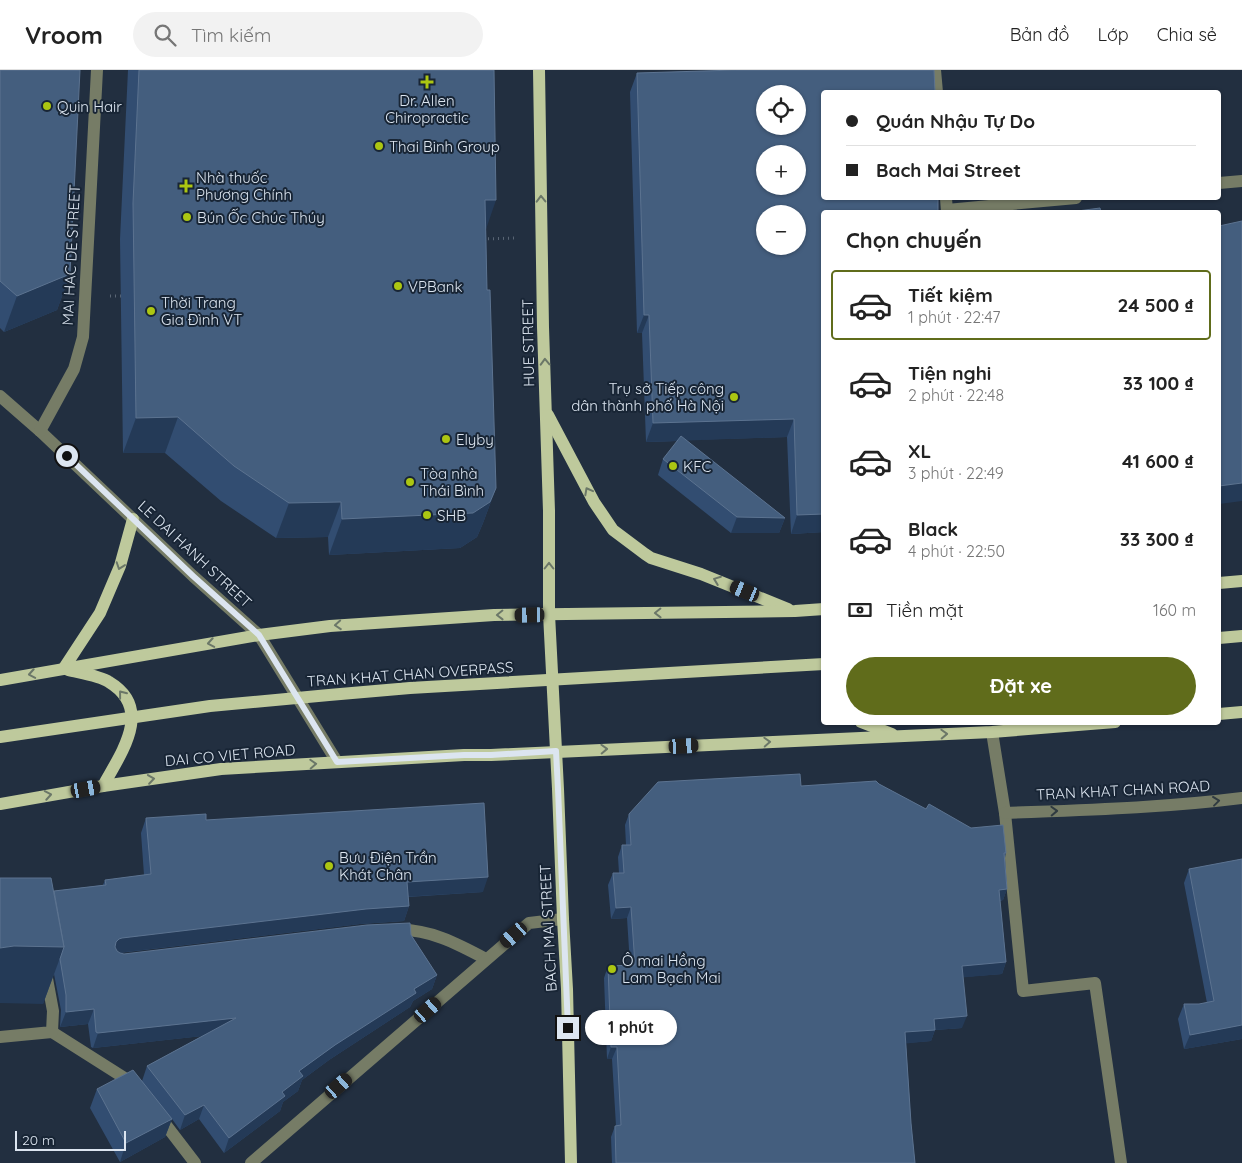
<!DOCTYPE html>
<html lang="vi">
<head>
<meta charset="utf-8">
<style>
  :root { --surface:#fff; --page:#f2f2f2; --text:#222; --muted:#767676; --line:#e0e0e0; --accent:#606c1b }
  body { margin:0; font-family:Quicksand,sans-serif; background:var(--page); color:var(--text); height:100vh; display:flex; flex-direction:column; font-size:19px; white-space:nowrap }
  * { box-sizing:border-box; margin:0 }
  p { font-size:16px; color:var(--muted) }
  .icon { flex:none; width:28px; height:28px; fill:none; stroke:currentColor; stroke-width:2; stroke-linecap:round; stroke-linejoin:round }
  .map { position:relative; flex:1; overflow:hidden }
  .panel { position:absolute; left:821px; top:140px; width:400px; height:515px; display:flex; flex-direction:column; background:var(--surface); border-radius:5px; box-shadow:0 1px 4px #0004 }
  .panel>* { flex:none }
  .hud { position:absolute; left:821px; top:20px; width:400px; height:110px; border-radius:5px; box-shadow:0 1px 4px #0004; display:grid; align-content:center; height:110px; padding:0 25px; background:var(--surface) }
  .fabs { position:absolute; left:756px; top:15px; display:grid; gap:10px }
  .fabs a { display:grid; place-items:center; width:50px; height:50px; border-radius:50%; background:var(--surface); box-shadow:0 1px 4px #0004; font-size:25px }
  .scale { position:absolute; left:15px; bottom:12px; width:111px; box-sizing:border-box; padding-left:5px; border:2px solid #dce5f0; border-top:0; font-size:14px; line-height:18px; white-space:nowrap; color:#dce5f0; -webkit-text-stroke:4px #182535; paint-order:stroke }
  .end { position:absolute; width:22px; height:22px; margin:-11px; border:6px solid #dce5f0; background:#111; box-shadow:0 0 0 2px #111 }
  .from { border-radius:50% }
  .bubble { position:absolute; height:35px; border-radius:18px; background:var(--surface); box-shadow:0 1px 4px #0004; font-size:16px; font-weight:700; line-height:35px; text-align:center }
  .car { position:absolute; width:15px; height:30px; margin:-15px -8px; border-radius:6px; box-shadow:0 0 4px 1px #0007; background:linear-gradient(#222 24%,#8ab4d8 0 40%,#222 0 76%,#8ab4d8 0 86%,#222 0) }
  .hud b { display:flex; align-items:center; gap:18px; height:48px; font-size:19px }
  .hud b+b { border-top:1px solid var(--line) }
  .hud i { width:12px; height:12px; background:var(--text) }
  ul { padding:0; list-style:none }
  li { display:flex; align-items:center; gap:15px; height:70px; margin:0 10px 8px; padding:0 15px; border:2px solid transparent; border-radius:5px }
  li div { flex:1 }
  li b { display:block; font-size:19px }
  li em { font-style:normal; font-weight:700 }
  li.current { border-color:var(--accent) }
  li>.icon { width:45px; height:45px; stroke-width:1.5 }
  h2 { padding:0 25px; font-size:22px; line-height:60px }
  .pay { display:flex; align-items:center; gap:12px; height:55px; padding:0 25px; font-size:19px }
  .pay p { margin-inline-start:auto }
  .action { display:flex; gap:10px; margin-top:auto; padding:10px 25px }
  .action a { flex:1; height:58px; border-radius:30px; background:var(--accent); color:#fff; font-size:20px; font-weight:700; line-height:58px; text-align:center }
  header { display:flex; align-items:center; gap:30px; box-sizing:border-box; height:70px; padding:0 25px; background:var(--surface); border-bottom:1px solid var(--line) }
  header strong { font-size:24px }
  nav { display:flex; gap:28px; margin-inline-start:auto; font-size:18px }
  .search { width:350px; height:45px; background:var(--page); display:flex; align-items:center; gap:12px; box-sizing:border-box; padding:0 18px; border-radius:28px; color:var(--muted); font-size:19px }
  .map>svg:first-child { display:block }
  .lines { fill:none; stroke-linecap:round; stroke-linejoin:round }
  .path { stroke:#5a6675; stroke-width:3; stroke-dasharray:1 4; stroke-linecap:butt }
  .minor { stroke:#767c66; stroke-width:12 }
  .major { stroke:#bec99c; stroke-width:12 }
  .major-bridge { stroke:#bec99c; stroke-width:12 }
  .wall { fill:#324d71 }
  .shaded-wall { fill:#243a57 }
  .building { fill:#445e7e; stroke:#5c7390; fill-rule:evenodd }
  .oneway { stroke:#6b7768 }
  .oneway2 { stroke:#303b41 }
  .route { stroke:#dce5f0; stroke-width:6 }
  .poi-dot { fill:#acc612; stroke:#182535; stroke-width:2 }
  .labels { text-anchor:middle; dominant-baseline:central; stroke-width:4; stroke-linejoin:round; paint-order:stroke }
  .poi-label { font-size:15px; fill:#dce5f0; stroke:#182535; text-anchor:start }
  .street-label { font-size:15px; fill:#dce5f0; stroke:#182535 }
</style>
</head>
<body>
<header>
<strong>Vroom</strong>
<div class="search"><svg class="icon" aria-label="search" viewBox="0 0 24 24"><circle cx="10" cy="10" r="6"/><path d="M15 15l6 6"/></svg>Tìm kiếm</div>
<nav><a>Bản đồ</a><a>Lớp</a><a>Chia sẻ</a></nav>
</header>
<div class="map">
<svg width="1242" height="1093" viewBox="0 0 1242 1093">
  <rect width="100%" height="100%" fill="#222f40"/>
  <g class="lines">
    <g class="path">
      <path d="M 483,169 L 516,168"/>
      <path d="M 110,226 L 124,226"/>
    </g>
    <g class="minor">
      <path d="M 935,0 L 937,22"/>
      <path d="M 1219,113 L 1242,111"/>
      <path d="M 946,128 L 947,142"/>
      <path d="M 947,140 L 1076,128"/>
      <path d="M 0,326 L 40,361 L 193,506 L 259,565 L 337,692"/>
      <path d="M 40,361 L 74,299 L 83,267 L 97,0"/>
      <path d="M 992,662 L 1005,743 L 1023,921 L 1095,913 L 1121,1093"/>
      <path d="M 1005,743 C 1084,740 1163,738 1242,728"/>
      <path d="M 395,860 C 428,858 458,874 486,889"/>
      <path d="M 52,962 L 134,1014 L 136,1016"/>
      <path d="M 0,967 L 52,962 L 53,941 L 46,903"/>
      <path d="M 159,1046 L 195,1093"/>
      <path d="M 251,1093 L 529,853 L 563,849"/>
    </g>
    <g class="major">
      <path d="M 539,0 L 543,257 L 549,441 L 549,544 L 558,719 L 563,849 L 567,919 L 571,1093"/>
      <path d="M 548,345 L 594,432 L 613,460 L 645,484 L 651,488 L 701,504 L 788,539"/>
      <path d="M 1219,513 L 1242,511"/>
      <path d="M 1219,568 L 1242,566"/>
      <path d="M 64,598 L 100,543 L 120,496 L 133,449"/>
      <path d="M 68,600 C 80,603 100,606 109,612 C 154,639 121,683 103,716"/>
      <path d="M 0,610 L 259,565 L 330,556 L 494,545 L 795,541 L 824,539"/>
      <path d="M 1219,644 L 1242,642"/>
      <path d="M 861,652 L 892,664"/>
      <path d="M 0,734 L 103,716 L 221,699 L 464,685 L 491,685 L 992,662 L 1115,652"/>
    </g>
    <path class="major-bridge" d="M 0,667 L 210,636 L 329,625 L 410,618 L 824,594"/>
  </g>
  <g class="wall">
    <path d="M 0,0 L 70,204 L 57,240 L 4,262 L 0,258 Z"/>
    <path d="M 128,0 L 494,0 L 486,160 L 487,220 L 496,418 L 483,453 L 477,467 L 460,478 L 329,485 L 328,467 L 276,468 L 221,431 L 165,383 L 123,383 L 120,169 Z"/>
    <path d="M 637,3 L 824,142 L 824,462 L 791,464 L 787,367 L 686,370 L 785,448 L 779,463 L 731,463 L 658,405 L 663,389 L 678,371 L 646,372 L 642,263 L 637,263 L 630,22 Z"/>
    <path d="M 879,714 L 1006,783 L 1005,788 L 1007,819 L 1003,830 L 1000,831 L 1006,892 L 1002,904 L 963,907 L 962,958 L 935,960 L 931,971 L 906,973 L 911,1053 L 915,1093 L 612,1093 L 611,1067 L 615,1056 L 616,1056 L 612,989 L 607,989 L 604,908 L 608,896 L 630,895 L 627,848 L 611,849 L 608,815 L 613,803 L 619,803 L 618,787 L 622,775 L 626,775 L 625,755 L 629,744 L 801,716 Z"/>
    <path d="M 146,748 L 206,750 L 483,822 L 408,827 L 409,836 L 404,851 L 360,854 L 119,883 L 124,884 L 411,865 L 437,905 L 432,919 L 413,931 L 410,937 L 329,990 L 302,1010 L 298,1021 L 283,1032 L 280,1041 L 224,1083 L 199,1049 L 180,1060 L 172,1049 L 165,1067 L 120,1092 L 90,1038 L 97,1019 L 142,1011 L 147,996 L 202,966 L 93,978 L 91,977 L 88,954 L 60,957 L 61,940 L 54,904 L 43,934 L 54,821 L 103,815 L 105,810 L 144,805 L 141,763 Z"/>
    <path d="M 1242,789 L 1242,969 L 1184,979 L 1178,949 L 1184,934 L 1199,934 L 1207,933 L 1184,813 L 1189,799 Z"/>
  </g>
  <g class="shaded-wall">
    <path d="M 485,130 L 496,130 L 484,165 Z"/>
    <path d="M 70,204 L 57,240 L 4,262 L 17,226 Z"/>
    <path d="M 644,245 L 649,245 L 642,263 L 637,263 Z"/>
    <path d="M 178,347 L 165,383 L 123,383 L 136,348 Z"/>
    <path d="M 794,349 L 787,367 L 646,372 L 653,353 Z"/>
    <path d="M 1242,413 L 1242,431 L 1219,434 L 1219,416 Z"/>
    <path d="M 496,418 L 483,453 L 477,467 L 460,478 L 329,485 L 342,449 Z"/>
    <path d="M 341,432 L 328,467 L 276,468 L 289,433 Z"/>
    <path d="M 824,444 L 824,462 L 791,464 L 797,445 Z"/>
    <path d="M 737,447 L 785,448 L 779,463 L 731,463 Z"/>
    <path d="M 488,807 L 483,822 L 402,827 L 407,812 Z"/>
    <path d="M 1007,819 L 1003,830 L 995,831 L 999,820 Z"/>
    <path d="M 409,836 L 404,851 L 360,854 L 117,883 L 114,884 L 116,872 L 119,869 L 122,868 L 366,839 Z"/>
    <path d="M 631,837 L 627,848 L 611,849 L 616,838 Z"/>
    <path d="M 14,876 L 64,877 L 43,934 L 0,933 L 0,878 Z"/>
    <path d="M 1006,892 L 1002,904 L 957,908 L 962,896 Z"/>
    <path d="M 437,905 L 432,919 L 413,931 L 410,937 L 329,990 L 302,1010 L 298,1021 L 283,1032 L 280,1041 L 224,1083 L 229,1068 L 282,1022 L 299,1001 L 414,919 Z"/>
    <path d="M 94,939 L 88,954 L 60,957 L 66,942 Z"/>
    <path d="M 967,946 L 962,958 L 935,960 L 931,971 L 901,974 L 905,962 L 934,949 Z"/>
    <path d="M 236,948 L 230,963 L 93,978 L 98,963 Z"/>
    <path d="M 1242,955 L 1242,969 L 1184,979 L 1190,965 Z"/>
    <path d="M 611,977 L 617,977 L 612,989 L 607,989 Z"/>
    <path d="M 204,1035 L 199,1049 L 180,1060 L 185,1045 Z"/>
    <path d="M 172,1049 L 165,1067 L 120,1092 L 126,1073 Z"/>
  </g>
  <g class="building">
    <path d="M 0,0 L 80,0 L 70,204 L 17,226 L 0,211 Z"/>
    <path d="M 139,0 L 494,0 L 496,130 L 485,130 L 487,220 L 490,220 L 496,418 L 490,432 L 473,443 L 342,449 L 341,432 L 289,433 L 234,396 L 178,347 L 136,348 L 133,133 Z"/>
    <path d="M 736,0 L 934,0 L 935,22 L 824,22 L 824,128 L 938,128 L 938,142 L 824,142 L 824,444 L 797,445 L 794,349 L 653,353 L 649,245 L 644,245 L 637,3 ZM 765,24 L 798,24 L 798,56 L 765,56 ZM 765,84 L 798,84 L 798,116 L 765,116 ZM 765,144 L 798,144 L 798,176 L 765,176 Z"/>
    <path d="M 1100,138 L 1101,142 L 1070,142 Z"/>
    <path d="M 1242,151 L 1242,413 L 1219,416 L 1219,156 Z"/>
    <path d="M 681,366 L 785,448 L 737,447 L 663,389 Z"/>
    <path d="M 800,704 L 801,716 L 876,711 L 879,714 L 926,739 L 929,734 L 971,758 L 1003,755 L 1006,783 L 1004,783 L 1007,819 L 999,820 L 1006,892 L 962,896 L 967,946 L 934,949 L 935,960 L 905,962 L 911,1053 L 915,1093 L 616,1093 L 615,1056 L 621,1055 L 617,977 L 611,977 L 608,896 L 635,895 L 631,837 L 616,838 L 613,803 L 624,803 L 622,775 L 631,775 L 629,744 L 658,712 Z"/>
    <path d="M 484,733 L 488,807 L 407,812 L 409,836 L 366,839 L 122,868 L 119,869 L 116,872 L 115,877 L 117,881 L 120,883 L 124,884 L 367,855 L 410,853 L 411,865 L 437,905 L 414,919 L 416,923 L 335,975 L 299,1001 L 303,1006 L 282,1022 L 285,1026 L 229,1068 L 204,1035 L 185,1045 L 147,996 L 236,948 L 98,963 L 96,962 L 94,939 L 66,942 L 66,925 L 60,889 L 64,877 L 54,821 L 106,815 L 105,810 L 151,804 L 146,748 L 206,744 L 206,750 Z"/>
    <path d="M 1242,789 L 1242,955 L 1190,965 L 1184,934 L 1199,934 L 1214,931 L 1189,799 Z"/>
    <path d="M 0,808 L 51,808 L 64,877 L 14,876 L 0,878 Z"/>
    <path d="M 133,1000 L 172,1049 L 126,1073 L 97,1019 Z"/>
  </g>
  <defs><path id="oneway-chevron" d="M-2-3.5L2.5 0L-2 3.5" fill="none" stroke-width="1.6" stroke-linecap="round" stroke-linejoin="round" transform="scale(1.25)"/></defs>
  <g class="oneway">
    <use href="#oneway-chevron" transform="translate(541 129) rotate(-91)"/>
    <use href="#oneway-chevron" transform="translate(545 292) rotate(-92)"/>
    <use href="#oneway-chevron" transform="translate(588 421) rotate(-118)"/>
    <use href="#oneway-chevron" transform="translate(120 496) rotate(109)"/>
    <use href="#oneway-chevron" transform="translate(549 496) rotate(-90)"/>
    <use href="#oneway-chevron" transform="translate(717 510) rotate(-159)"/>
    <use href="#oneway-chevron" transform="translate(658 543) rotate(179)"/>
    <use href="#oneway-chevron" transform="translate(500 545) rotate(179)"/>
    <use href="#oneway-chevron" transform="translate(338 555) rotate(176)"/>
    <use href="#oneway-chevron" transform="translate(211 573) rotate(170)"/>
    <use href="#oneway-chevron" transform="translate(32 604) rotate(170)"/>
    <use href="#oneway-chevron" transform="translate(122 624) rotate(-128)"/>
    <use href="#oneway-chevron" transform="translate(944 664) rotate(-2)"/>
    <use href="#oneway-chevron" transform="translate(767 672) rotate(-3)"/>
    <use href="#oneway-chevron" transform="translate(604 679) rotate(-2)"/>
    <use href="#oneway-chevron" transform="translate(313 694) rotate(-3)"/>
    <use href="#oneway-chevron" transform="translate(151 709) rotate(-8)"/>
    <use href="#oneway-chevron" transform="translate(48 725) rotate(-10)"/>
  </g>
  <g class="oneway2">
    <use href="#oneway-chevron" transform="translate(1216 731) rotate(-7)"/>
    <use href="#oneway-chevron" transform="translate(1054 741) rotate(-2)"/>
  </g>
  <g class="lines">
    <path class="route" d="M 67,386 L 193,506 L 259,565 L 337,692 L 464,685 L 491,685 L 556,681 L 558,719 L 568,958"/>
  </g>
  <g class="poi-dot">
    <path d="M424.5 4.5h5v5h5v5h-5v5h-5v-5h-5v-5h5z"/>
    <circle cx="47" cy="36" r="5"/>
    <circle cx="379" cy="76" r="5"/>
    <path d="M183.5 108.5h5v5h5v5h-5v5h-5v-5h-5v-5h5z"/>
    <circle cx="187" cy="147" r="5"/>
    <circle cx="398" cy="216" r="5"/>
    <circle cx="151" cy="241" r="5"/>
    <circle cx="734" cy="327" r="5"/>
    <circle cx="446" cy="369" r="5"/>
    <circle cx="673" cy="396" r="5"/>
    <circle cx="410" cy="412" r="5"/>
    <circle cx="427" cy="445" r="5"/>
    <circle cx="329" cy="796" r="5"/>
    <circle cx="612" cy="899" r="5"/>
  </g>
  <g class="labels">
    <g class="poi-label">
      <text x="427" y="30" text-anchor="middle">Dr. Allen<tspan x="427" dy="17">Chiropractic</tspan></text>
      <text x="57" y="36">Quin Hair</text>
      <text x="389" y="76">Thai Binh Group</text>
      <text x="196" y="107">Nhà thuốc<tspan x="196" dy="17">Phương Chính</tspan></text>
      <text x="197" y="147">Bún Ốc Chúc Thúy</text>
      <text x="408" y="216">VPBank</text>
      <text x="161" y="232">Thời Trang<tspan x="161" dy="17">Gia Đình VT</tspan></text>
      <text x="724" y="318" text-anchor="end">Trụ sở Tiếp công<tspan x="724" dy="17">dân thành phố Hà Nội</tspan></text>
      <text x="456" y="369">Elyby</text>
      <text x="683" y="396">KFC</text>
      <text x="420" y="403">Tòa nhà<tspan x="420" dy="17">Thái Bình</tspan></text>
      <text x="437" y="445">SHB</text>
      <text x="339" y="787">Bưu Điện Trần<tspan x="339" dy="17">Khát Chân</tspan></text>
      <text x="622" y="890">Ô mai Hồng<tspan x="622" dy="17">Lam Bạch Mai</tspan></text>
    </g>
    <g class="street-label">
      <text transform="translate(71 185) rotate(-87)">MAI HAC DE STREET</text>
      <text transform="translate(528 273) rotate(-91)">HUE STREET</text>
      <text transform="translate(195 484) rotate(43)">LE DAI HANH STREET</text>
      <text transform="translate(410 604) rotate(-4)">TRAN KHAT CHAN OVERPASS</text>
      <text transform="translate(230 685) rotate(-5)">DAI CO VIET ROAD</text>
      <text transform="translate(1123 720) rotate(-3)">TRAN KHAT CHAN ROAD</text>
      <text transform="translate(548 858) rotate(-93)">BACH MAI STREET</text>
    </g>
  </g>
</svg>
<div class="fabs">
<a><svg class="icon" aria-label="locate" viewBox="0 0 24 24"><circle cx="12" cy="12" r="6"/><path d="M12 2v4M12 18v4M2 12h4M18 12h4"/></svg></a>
<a>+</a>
<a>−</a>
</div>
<div class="scale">20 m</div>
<i class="end from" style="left:67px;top:386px"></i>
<i class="end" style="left:568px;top:958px"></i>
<div class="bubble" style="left:585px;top:940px;width:92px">1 phút</div>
<i class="car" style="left:745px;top:521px;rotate:292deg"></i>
<i class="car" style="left:530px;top:545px;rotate:269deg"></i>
<i class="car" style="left:684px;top:676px;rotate:87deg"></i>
<i class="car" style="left:86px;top:719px;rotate:80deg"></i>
<i class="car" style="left:514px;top:865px;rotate:229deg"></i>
<i class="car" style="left:428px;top:940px;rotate:49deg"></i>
<i class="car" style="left:339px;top:1016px;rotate:49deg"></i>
<div class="hud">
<b><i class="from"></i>Quán Nhậu Tự Do</b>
<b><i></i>Bach Mai Street</b>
</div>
<section class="panel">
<h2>Chọn chuyến</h2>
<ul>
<li class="current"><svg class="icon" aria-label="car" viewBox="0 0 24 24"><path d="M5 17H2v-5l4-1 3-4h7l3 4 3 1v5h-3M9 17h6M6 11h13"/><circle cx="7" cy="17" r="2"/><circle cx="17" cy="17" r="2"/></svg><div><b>Tiết kiệm</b><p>1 phút · 22:47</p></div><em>24 500 ₫</em></li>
<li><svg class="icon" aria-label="car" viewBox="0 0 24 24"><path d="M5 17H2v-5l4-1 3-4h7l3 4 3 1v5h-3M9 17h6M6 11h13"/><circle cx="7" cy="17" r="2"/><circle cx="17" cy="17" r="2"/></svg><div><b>Tiện nghi</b><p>2 phút · 22:48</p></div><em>33 100 ₫</em></li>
<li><svg class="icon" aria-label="car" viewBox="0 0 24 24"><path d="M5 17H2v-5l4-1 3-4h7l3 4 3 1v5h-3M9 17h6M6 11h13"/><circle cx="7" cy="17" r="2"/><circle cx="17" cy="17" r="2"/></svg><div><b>XL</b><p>3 phút · 22:49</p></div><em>41 600 ₫</em></li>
<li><svg class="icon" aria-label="car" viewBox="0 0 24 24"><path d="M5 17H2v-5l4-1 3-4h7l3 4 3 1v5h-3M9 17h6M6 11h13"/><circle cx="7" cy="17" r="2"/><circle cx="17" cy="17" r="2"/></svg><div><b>Black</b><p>4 phút · 22:50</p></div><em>33 300 ₫</em></li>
</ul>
<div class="pay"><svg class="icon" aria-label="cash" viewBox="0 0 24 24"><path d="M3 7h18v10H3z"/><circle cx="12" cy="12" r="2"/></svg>Tiền mặt<p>160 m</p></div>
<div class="action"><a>Đặt xe</a></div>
</section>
</div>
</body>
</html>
